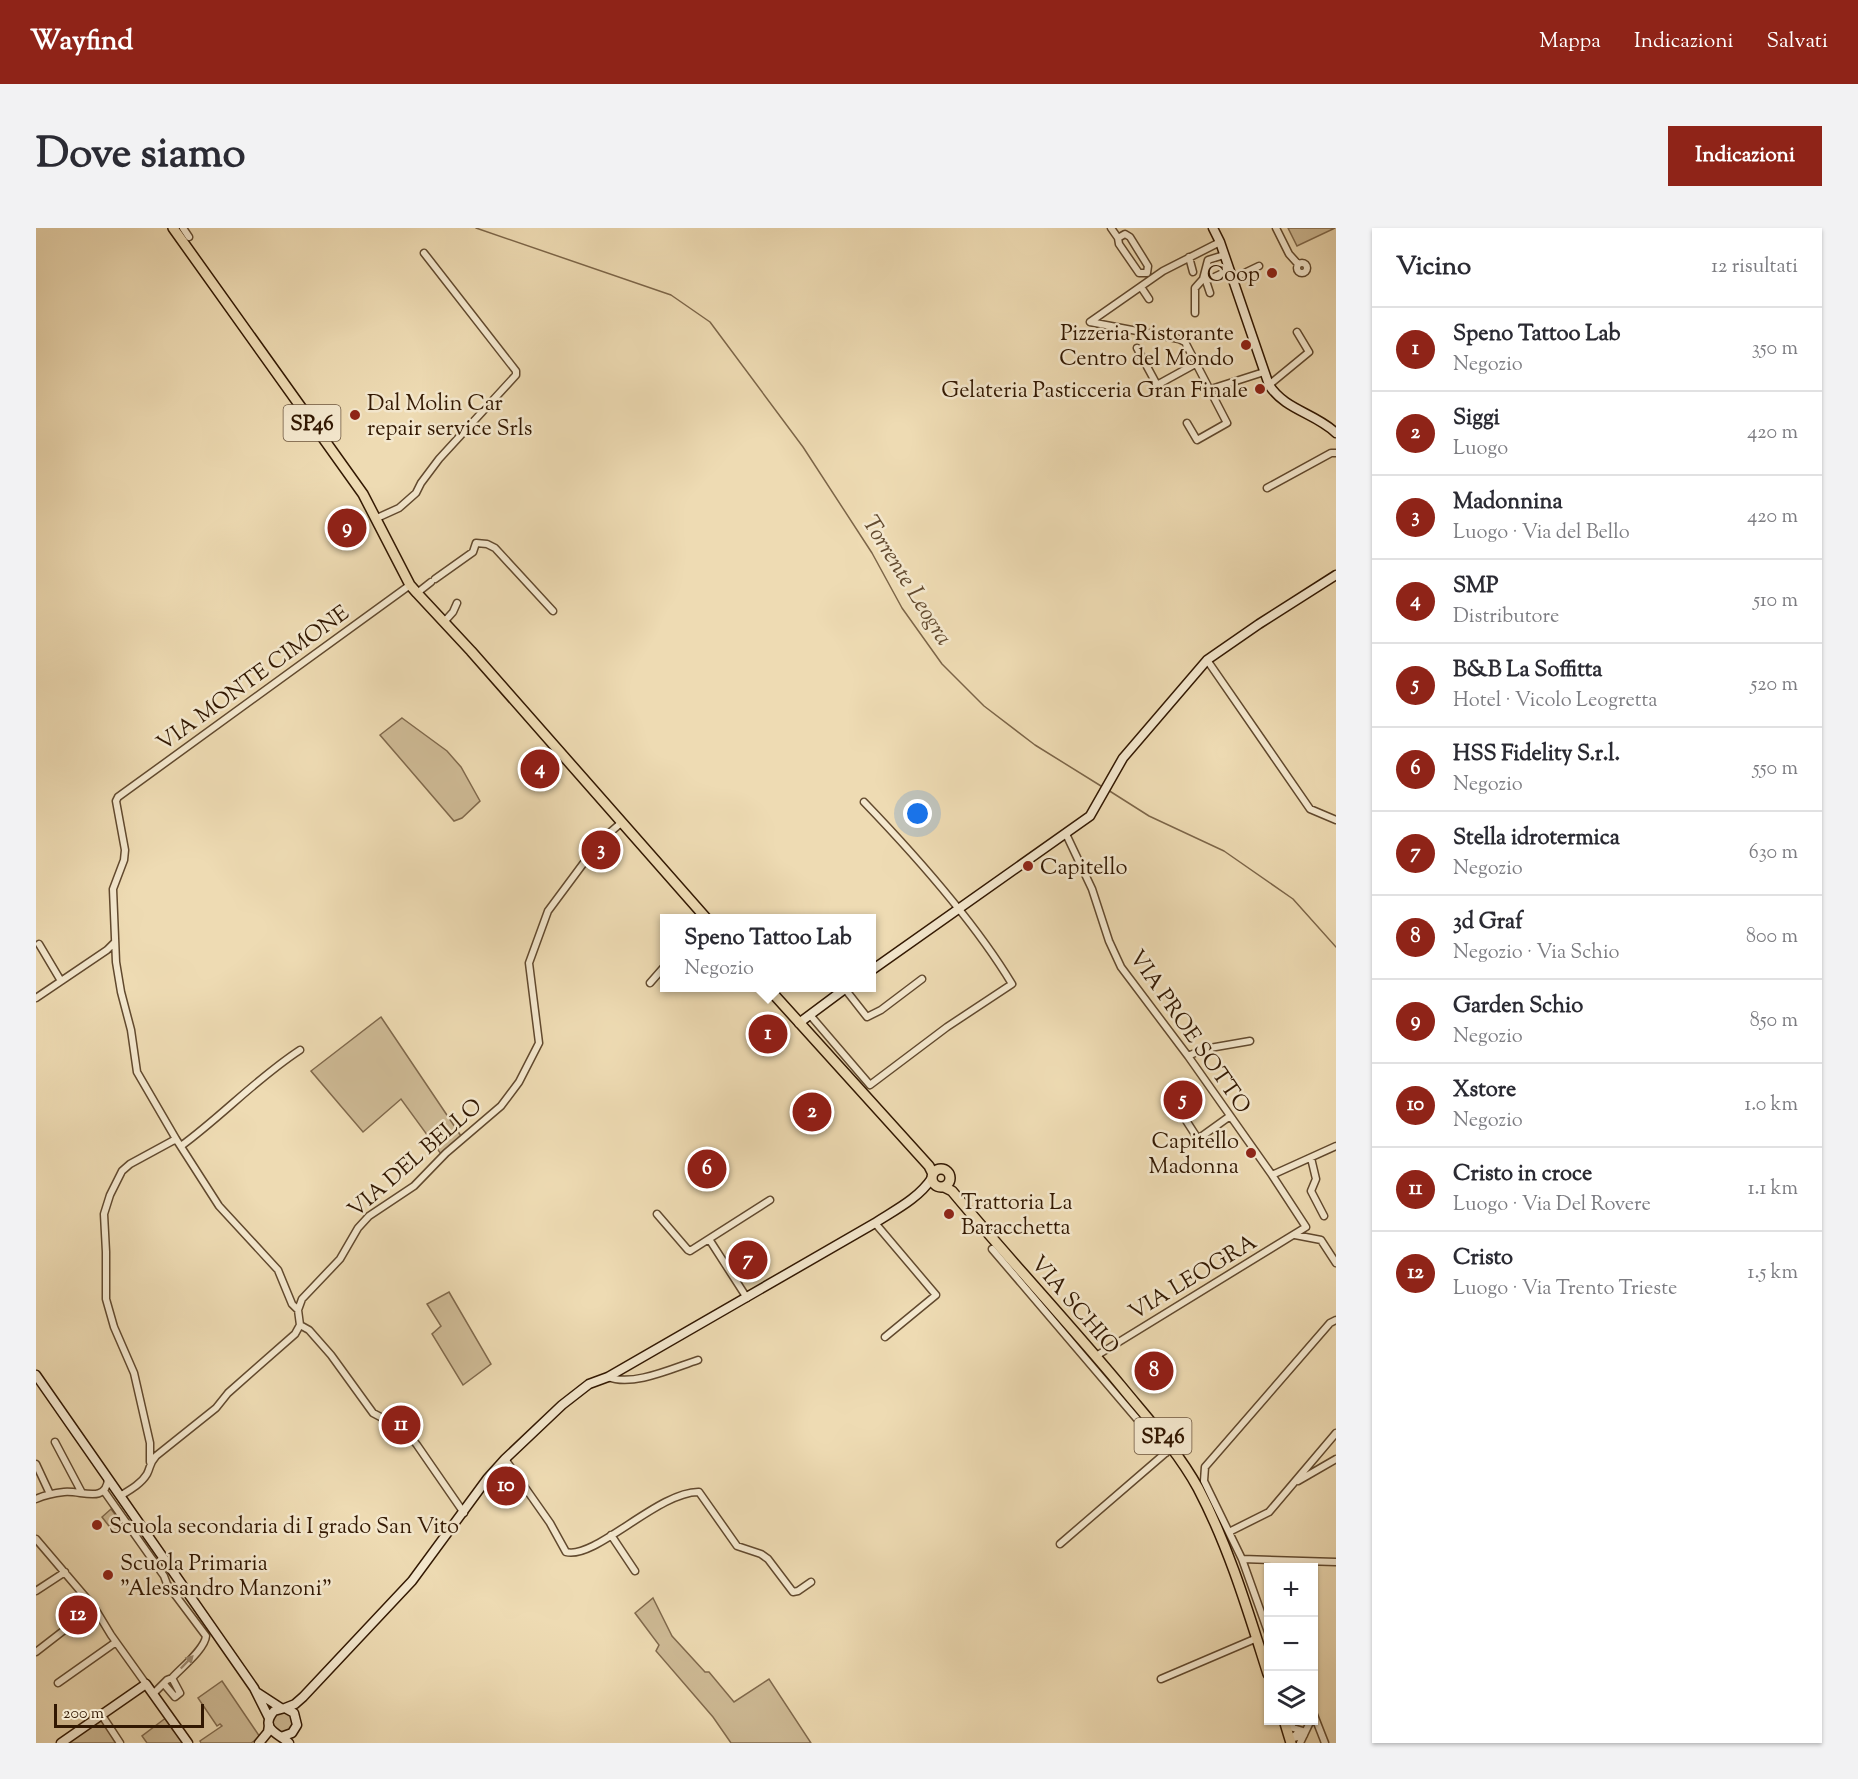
<!DOCTYPE html>
<html lang="it">
<head>
<meta charset="utf-8">
<style>
	:root { --surface:#fff; --page:#f2f2f3; --text:#2b2b33; --muted:#7c7c81; --line:#e1e1e2; --accent:#8f2418 }
	body { margin:0; font-family:"Sorts Mill Goudy",serif; background:var(--page); color:var(--text) }
	.controls { position:absolute; right:18px; bottom:18px; display:grid; overflow:hidden; border-radius:0px; box-shadow:0 2px 4px #0004 }
	.controls button { width:54px; height:54px; display:grid; place-items:center; padding:0; border:0; border-bottom:2px solid var(--line); background:var(--surface); color:var(--text); font:30px sans-serif }
	.scale { position:absolute; left:18px; bottom:15px; width:150px; box-sizing:border-box; padding-left:6px; border:3px solid #321802; border-top:0; font-size:16px; line-height:21px; white-space:nowrap; color:#321802; -webkit-text-stroke:4px #f4e8ce; paint-order:stroke }
	.you { position:absolute; left:882px; top:586px; width:21px; height:21px; margin:-15px; border:4px solid #fff; border-radius:50%; background:#1a73e8; box-shadow:0 0 0 9px #1a73e833 }
	.badge { display:grid; place-items:center; width:39px; height:39px; border-radius:50%; background:var(--accent); color:#fff; font-size:20px; font-weight:700 }
	.pin { position:absolute; translate:-50% -50%; border:3px solid #fff; box-shadow:0 2px 6px #0006 }
	.popup { position:absolute; left:624px; top:686px; width:216px; height:78px; box-sizing:border-box; display:grid; place-content:center; border-radius:0px; background:var(--surface); filter:drop-shadow(0 2px 4px #0005); font-size:20px; white-space:nowrap; color:var(--muted) }
	.popup b { font-size:22px; color:var(--text) }
	.popup::after { content:''; position:absolute; left:50%; top:100%; margin-left:-12px; border:12px solid transparent; border-top-color:var(--surface) }
	.list { margin:0; padding:0; list-style:none }
	h2 { display:flex; justify-content:space-between; align-items:center; height:78px; margin:0; padding:0 24px; font-size:26px }
	h2 small { font-size:20px; font-weight:400; color:var(--muted) }
	.list li { display:grid; grid-template-columns:39px 1fr auto; gap:18px; align-items:center; box-sizing:border-box; height:84px; padding:0 24px; border-top:2px solid var(--line) }
	.list b { display:block; font-size:22px; white-space:nowrap }
	.list p { margin:0; font-size:20px; white-space:nowrap; color:var(--muted) }
	.list em { font-size:20px; font-style:normal; color:var(--muted) }
	.icon { flex:none; width:33px; height:33px; fill:none; stroke:currentColor; stroke-width:2; stroke-linecap:round; stroke-linejoin:round }
	.map { position:relative; flex:none; width:1300px; height:1515px; overflow:hidden; border-radius:0px }
	header { display:flex; align-items:center; gap:36px; box-sizing:border-box; height:84px; padding:0 30px; background:var(--accent); color:#fff }
	header strong { font-size:28px }
	nav { display:flex; gap:33px; margin-inline-start:auto; font-size:21px }
	.intro { display:flex; align-items:center; justify-content:space-between; box-sizing:border-box; height:144px; padding:0 36px }
	h1 { margin:0; font-size:42px }
	.button { padding:15px 27px; border-radius:0px; background:var(--accent); color:#fff; font-size:21px; font-weight:700 }
	main { display:flex; gap:36px; padding:0 36px }
	aside { flex:1; background:var(--surface); border-radius:0px; box-shadow:0 2px 4px #0004 }
	.map>svg:first-child { display:block }
	.green { fill:#ceba95; stroke:#80694c; stroke-width:1.5 }
	.lines { fill:none; stroke-linecap:round; stroke-linejoin:round }
	.stream { stroke:#7c6548; stroke-width:1.5 }
	.street-casing { stroke:#61492e; stroke-width:9 }
	.secondary-casing { stroke:#321802; stroke-width:11 }
	.primary-casing { stroke:#321802; stroke-width:12 }
	.street { stroke:#f4e8ce; stroke-width:6 }
	.secondary { stroke:#f4e8ce; stroke-width:8 }
	.primary { stroke:#eedbb3; stroke-width:9 }
	.oneway { fill:#9d8a72 }
	.poi-dot { fill:#8f2418; stroke:#f4e8ce; stroke-width:2 }
	.labels { text-anchor:middle; stroke-width:5; stroke-linejoin:round; paint-order:stroke }
	.shield { fill:#f4e8ce; stroke:#6c563f; stroke-width:1.5 }
	.shield-label { font-size:21px; font-weight:bold; fill:#321802 }
	.poi-label { font-size:22px; fill:#321802; stroke:#f4e8ce; text-anchor:start }
	.street-label { font-size:22px; fill:#321802; stroke:#f4e8ce }
	.water-label { font-size:24px; font-style:italic; fill:#644c31; stroke:#f4e8ce }
</style>
</head>
<body>
<header>
<strong>Wayfind</strong>
<nav><a>Mappa</a><a>Indicazioni</a><a>Salvati</a></nav>
</header>
<div class="intro"><h1>Dove siamo</h1><a class="button">Indicazioni</a></div>
<main>
<div class="map">
<svg width="1300" height="1515" viewBox="0 0 1300 1515">
	<rect width="100%" height="100%" fill="#eedbb3"/>
	<filter id="stains"><feTurbulence type="fractalNoise" baseFrequency=".00333" numOctaves="4"/><feColorMatrix values="0 0 0 0 .2 0 0 0 0 .09 0 0 0 0 .02 0 0 0 .5 -.17"/></filter>
	<radialGradient id="worn" r=".72"><stop offset=".6" stop-color="#630" stop-opacity="0"/><stop offset="1" stop-color="#630" stop-opacity=".3"/></radialGradient>
	<path class="green" d="M1252,0H1299L1261,18Z
		M366,490L411,523L425,539L444,573L426,590L418,593L344,507Z
		M345,789L425,908L405,926L365,871L327,904L275,843Z
		M413,1064L455,1136L427,1157L396,1106L405,1098L391,1076Z
		M75,1281L88,1298L79,1306L66,1289Z
		M617,1370L636,1408L669,1444H673L698,1474L733,1451L775,1515H695L677,1489L620,1423L623,1417L599,1385Z
		M186,1453L224,1509L215,1515H165L164,1513L186,1498L184,1496L181,1498L162,1470Z
		M237 1494a10 10 0 1 1 20 0a10 10 0 1 1-20 0Z
		M131,1489L148,1515H111L106,1508Z
		M65,1492L82,1515H35L34,1513Z"/>
	<g class="lines">
		<path class="stream" d="M440,0L635,67L674,94L767,219L836,325L866,380L906,436L948,478L999,517L1065,558
			M1072,562L1113,588L1188,623L1257,671L1300,719"/>
		<defs>
			<path id="street" d="M147,0L153,9
				M1075,0L1082,10
				M1240,0L1253,26L1262,36
				M1089,6L1094,9L1112,38L1111,45H1103L1083,16L1082,10Z
				M1153,29L1157,44
				M1261 40a5 5 0 1 1 10 0a5 5 0 1 1-10 0Z
				M1196,51L1223,38
				M1105,59L1113,71
				M1174,65L1170,53L1193,42
				M1159,85V60L1167,51L1172,32L1188,27
				M1054,94L1143,111L1149,114L1191,195L1161,212L1151,195
				M1054,94L1127,43L1184,14
				M1101,120L1121,157L1161,135
				M1233,157L1273,124L1261,104
				M1175,161L1228,144
				M1231,260L1295,225H1300
				M341,290L363,280L380,265L385,255L403,231L480,147V143L388,25
				M399,351L437,324L440,315L451,316L459,320L517,383
				M381,365L395,354
				M408,394L417,384L421,375
				M1171,432L1274,581L1300,592
				M1030,606L1056,661L1073,713L1085,739L1152,828L1236,947L1270,999L1060,1128
				M3,716L25,753
				M614,755L628,739
				M809,761L831,789L845,782L886,751
				M0,770L71,722L79,714
				M774,787L834,857L911,799L976,756C938,693 879,627 828,574
				M1152,828L1168,821L1214,813
				M1133,866L1162,911L1194,888
				M145,918C186,888 221,850 264,822
				M1275,930L1280,951L1275,963L1288,988
				M1236,947L1300,918
				M621,986L652,1022L654,1023L734,972
				M839,995L900,1067L849,1109
				M1259,1007L1285,1012L1300,1035
				M673,1011L711,1070
				M956,1021L1130,1225
				M262,1082L256,1076L242,1042L183,978L140,911L101,844L95,802L85,764L80,734L77,661L88,632L89,622L80,573L82,569L374,357
				M264,1097L273,1102L295,1127L337,1185L369,1202L381,1217L428,1285
				M572,1149C597,1159 637,1140 662,1132
				M19,1214L46,1265
				M469,1231L514,1295L530,1324C559,1332 623,1263 663,1264L701,1318L725,1326L732,1331L757,1364L762,1363L775,1354
				M114,1234V1215L98,1145L78,1099L70,1071V1024L68,986L74,967L86,943L94,936L140,911
				M0,1236L14,1266
				M1262,1253L1300,1231
				M68,1263L128,1348L131,1356L170,1408C169,1421 145,1440 136,1450L131,1452L117,1466
				M84,1268C94,1262 105,1256 111,1246C115,1238 113,1236 120,1228L180,1180L192,1165L259,1106L264,1097L262,1082L266,1071L304,1031L322,1000L333,988L378,958L410,925L465,878L483,854L503,815L493,735L512,683L564,613L585,595
				M0,1271C9,1267 18,1265 28,1264C45,1262 70,1276 72,1251
				M1193,1304L1233,1284L1300,1205
				M575,1307L599,1343
				M0,1311L58,1379L75,1407L110,1456
				M1024,1316L1133,1222
				M1206,1331L1300,1334
				M0,1363L29,1344
				M1232,1404L1206,1331L1168,1253L1169,1239L1294,1095L1300,1092
				M0,1424L58,1379
				M1125,1451L1221,1410
				M22,1455L80,1414
				M128,1456L139,1469L144,1465L136,1450
				M65,1486L84,1515
				M1278,1487L1289,1515
				M1253,1492L1257,1500L1267,1503
				M1265,1503L1254,1511L1268,1507
				M1264,1515L1275,1492"/>
			<path id="secondary" d="M1177,0L1184,14L1233,157C1249,182 1279,185 1300,205
				M836,742L1054,588L1087,530L1171,432L1223,396L1300,347
				M763,795L810,760
				M0,1147L218,1460L233,1490
				M222,1465L245,1480
				M249,1480L259,1476L267,1469L376,1353L451,1251L469,1231L526,1177L553,1156L572,1149L839,995C859,982 882,971 896,950
				M245,1509L256,1505L261,1497L258,1485L249,1480L238,1483C223,1501 242,1505 253,1515
				M25,1515L110,1456L152,1515
				M223,1515L232,1504L233,1497"/>
			<path id="primary" d="M137,0L327,266L374,357L381,365L435,423L670,690
				M732,760L893,938L897,946
				M896 950a9 9 0 1 1 18 0a9 9 0 1 1-18 0Z
				M908,959L916,963C971,1029 1030,1092 1085,1158C1112,1191 1141,1222 1162,1260C1193,1319 1212,1383 1232,1446
				M1248,1492L1255,1515"/>
		</defs>
		<use href="#street" class="street-casing"/>
		<use href="#secondary" class="secondary-casing"/>
		<use href="#primary" class="primary-casing"/>
		<use href="#street" class="street"/>
		<use href="#secondary" class="secondary"/>
		<use href="#primary" class="primary"/>
	</g>
	<defs><path id="oneway-solid" d="M-6-.8H1V-3.2L6.5 0L1 3.2V.8H-6Z" transform="scale(1.5)"/></defs>
	<use class="oneway" href="#oneway-solid" transform="translate(151 1434) rotate(-46)"/>
	<g class="poi-dot">
		<circle cx="1236" cy="45" r="6"/>
		<circle cx="1210" cy="117" r="6"/>
		<circle cx="1224" cy="161" r="6"/>
		<circle cx="319" cy="187" r="6"/>
		<circle cx="992" cy="638" r="6"/>
		<circle cx="1215" cy="925" r="6"/>
		<circle cx="913" cy="986" r="6"/>
		<circle cx="61" cy="1297" r="6"/>
		<circle cx="72" cy="1347" r="6"/>
	</g>
	<g class="labels">
		<g class="shield">
			<rect x="247.5" y="177" width="57" height="36" rx="4.5"/>
			<rect x="1098.5" y="1190" width="57" height="36" rx="4.5"/>
		</g>
		<g class="shield-label">
			<text x="276" y="202">SP46</text>
			<text x="1127" y="1215">SP46</text>
		</g>
		<g class="poi-label">
			<text x="1224" y="53" text-anchor="end">Coop</text>
			<text x="1198" y="112" text-anchor="end">Pizzeria Ristorante<tspan x="1198" dy="25">Centro del Mondo</tspan></text>
			<text x="1212" y="169" text-anchor="end">Gelateria Pasticceria Gran Finale</text>
			<text x="331" y="182">Dal Molin Car<tspan x="331" dy="25">repair service Srls</tspan></text>
			<text x="1004" y="646">Capitello</text>
			<text x="1203" y="920" text-anchor="end">Capitello<tspan x="1203" dy="25">Madonna</tspan></text>
			<text x="925" y="981">Trattoria La<tspan x="925" dy="25">Baracchetta</tspan></text>
			<text x="73" y="1305">Scuola secondaria di I grado San Vito</text>
			<text x="84" y="1342">Scuola Primaria<tspan x="84" dy="25">"Alessandro Manzoni"</tspan></text>
		</g>
		<g class="street-label">
			<text transform="translate(216 449) rotate(-36)" y="8">VIA MONTE CIMONE</text>
			<text transform="translate(1155 803) rotate(55)" y="8">VIA PROE SOTTO</text>
			<text transform="translate(378 929) rotate(-41)" y="8">VIA DEL BELLO</text>
			<text transform="translate(1156 1048) rotate(-31)" y="8">VIA LEOGRA</text>
			<text transform="translate(1040 1076) rotate(49)" y="8">VIA SCHIO</text>
		</g>
		<g class="water-label">
			<text transform="translate(872 352) rotate(58)" y="8">Torrente Leogra</text>
		</g>
	</g>
	<rect width="100%" height="100%" filter="url(#stains)"/>
	<rect width="100%" height="100%" fill="url(#worn)"/>
</svg>
<div class="controls">
<button>+</button>
<button>−</button>
<button><svg class="icon" aria-label="layers" viewBox="0 0 24 24"><path d="M12 4l9 5-9 5-9-5zM3 14l9 5 9-5"/></svg></button>
</div>
<div class="scale">200 m</div>
<div class="you"></div>
<div class="pin badge" style="left:732px;top:806px">1</div>
<div class="popup"><b>Speno Tattoo Lab</b>Negozio</div>
<div class="pin badge" style="left:776px;top:884px">2</div>
<div class="pin badge" style="left:565px;top:622px">3</div>
<div class="pin badge" style="left:504px;top:541px">4</div>
<div class="pin badge" style="left:1147px;top:872px">5</div>
<div class="pin badge" style="left:671px;top:941px">6</div>
<div class="pin badge" style="left:712px;top:1032px">7</div>
<div class="pin badge" style="left:1118px;top:1143px">8</div>
<div class="pin badge" style="left:311px;top:300px">9</div>
<div class="pin badge" style="left:470px;top:1258px">10</div>
<div class="pin badge" style="left:365px;top:1197px">11</div>
<div class="pin badge" style="left:42px;top:1387px">12</div>
</div>
<aside>
<h2>Vicino<small>12 risultati</small></h2>
<ul class="list">
<li><span class="badge">1</span><div><b>Speno Tattoo Lab</b><p>Negozio</p></div><em>350 m</em></li>
<li><span class="badge">2</span><div><b>Siggi</b><p>Luogo</p></div><em>420 m</em></li>
<li><span class="badge">3</span><div><b>Madonnina</b><p>Luogo · Via del Bello</p></div><em>420 m</em></li>
<li><span class="badge">4</span><div><b>SMP</b><p>Distributore</p></div><em>510 m</em></li>
<li><span class="badge">5</span><div><b>B&amp;B La Soffitta</b><p>Hotel · Vicolo Leogretta</p></div><em>520 m</em></li>
<li><span class="badge">6</span><div><b>HSS Fidelity S.r.l.</b><p>Negozio</p></div><em>550 m</em></li>
<li><span class="badge">7</span><div><b>Stella idrotermica</b><p>Negozio</p></div><em>630 m</em></li>
<li><span class="badge">8</span><div><b>3d Graf</b><p>Negozio · Via Schio</p></div><em>800 m</em></li>
<li><span class="badge">9</span><div><b>Garden Schio</b><p>Negozio</p></div><em>850 m</em></li>
<li><span class="badge">10</span><div><b>Xstore</b><p>Negozio</p></div><em>1.0 km</em></li>
<li><span class="badge">11</span><div><b>Cristo in croce</b><p>Luogo · Via Del Rovere</p></div><em>1.1 km</em></li>
<li><span class="badge">12</span><div><b>Cristo</b><p>Luogo · Via Trento Trieste</p></div><em>1.5 km</em></li>
</ul>
</aside>
</main>
</body>
</html>
